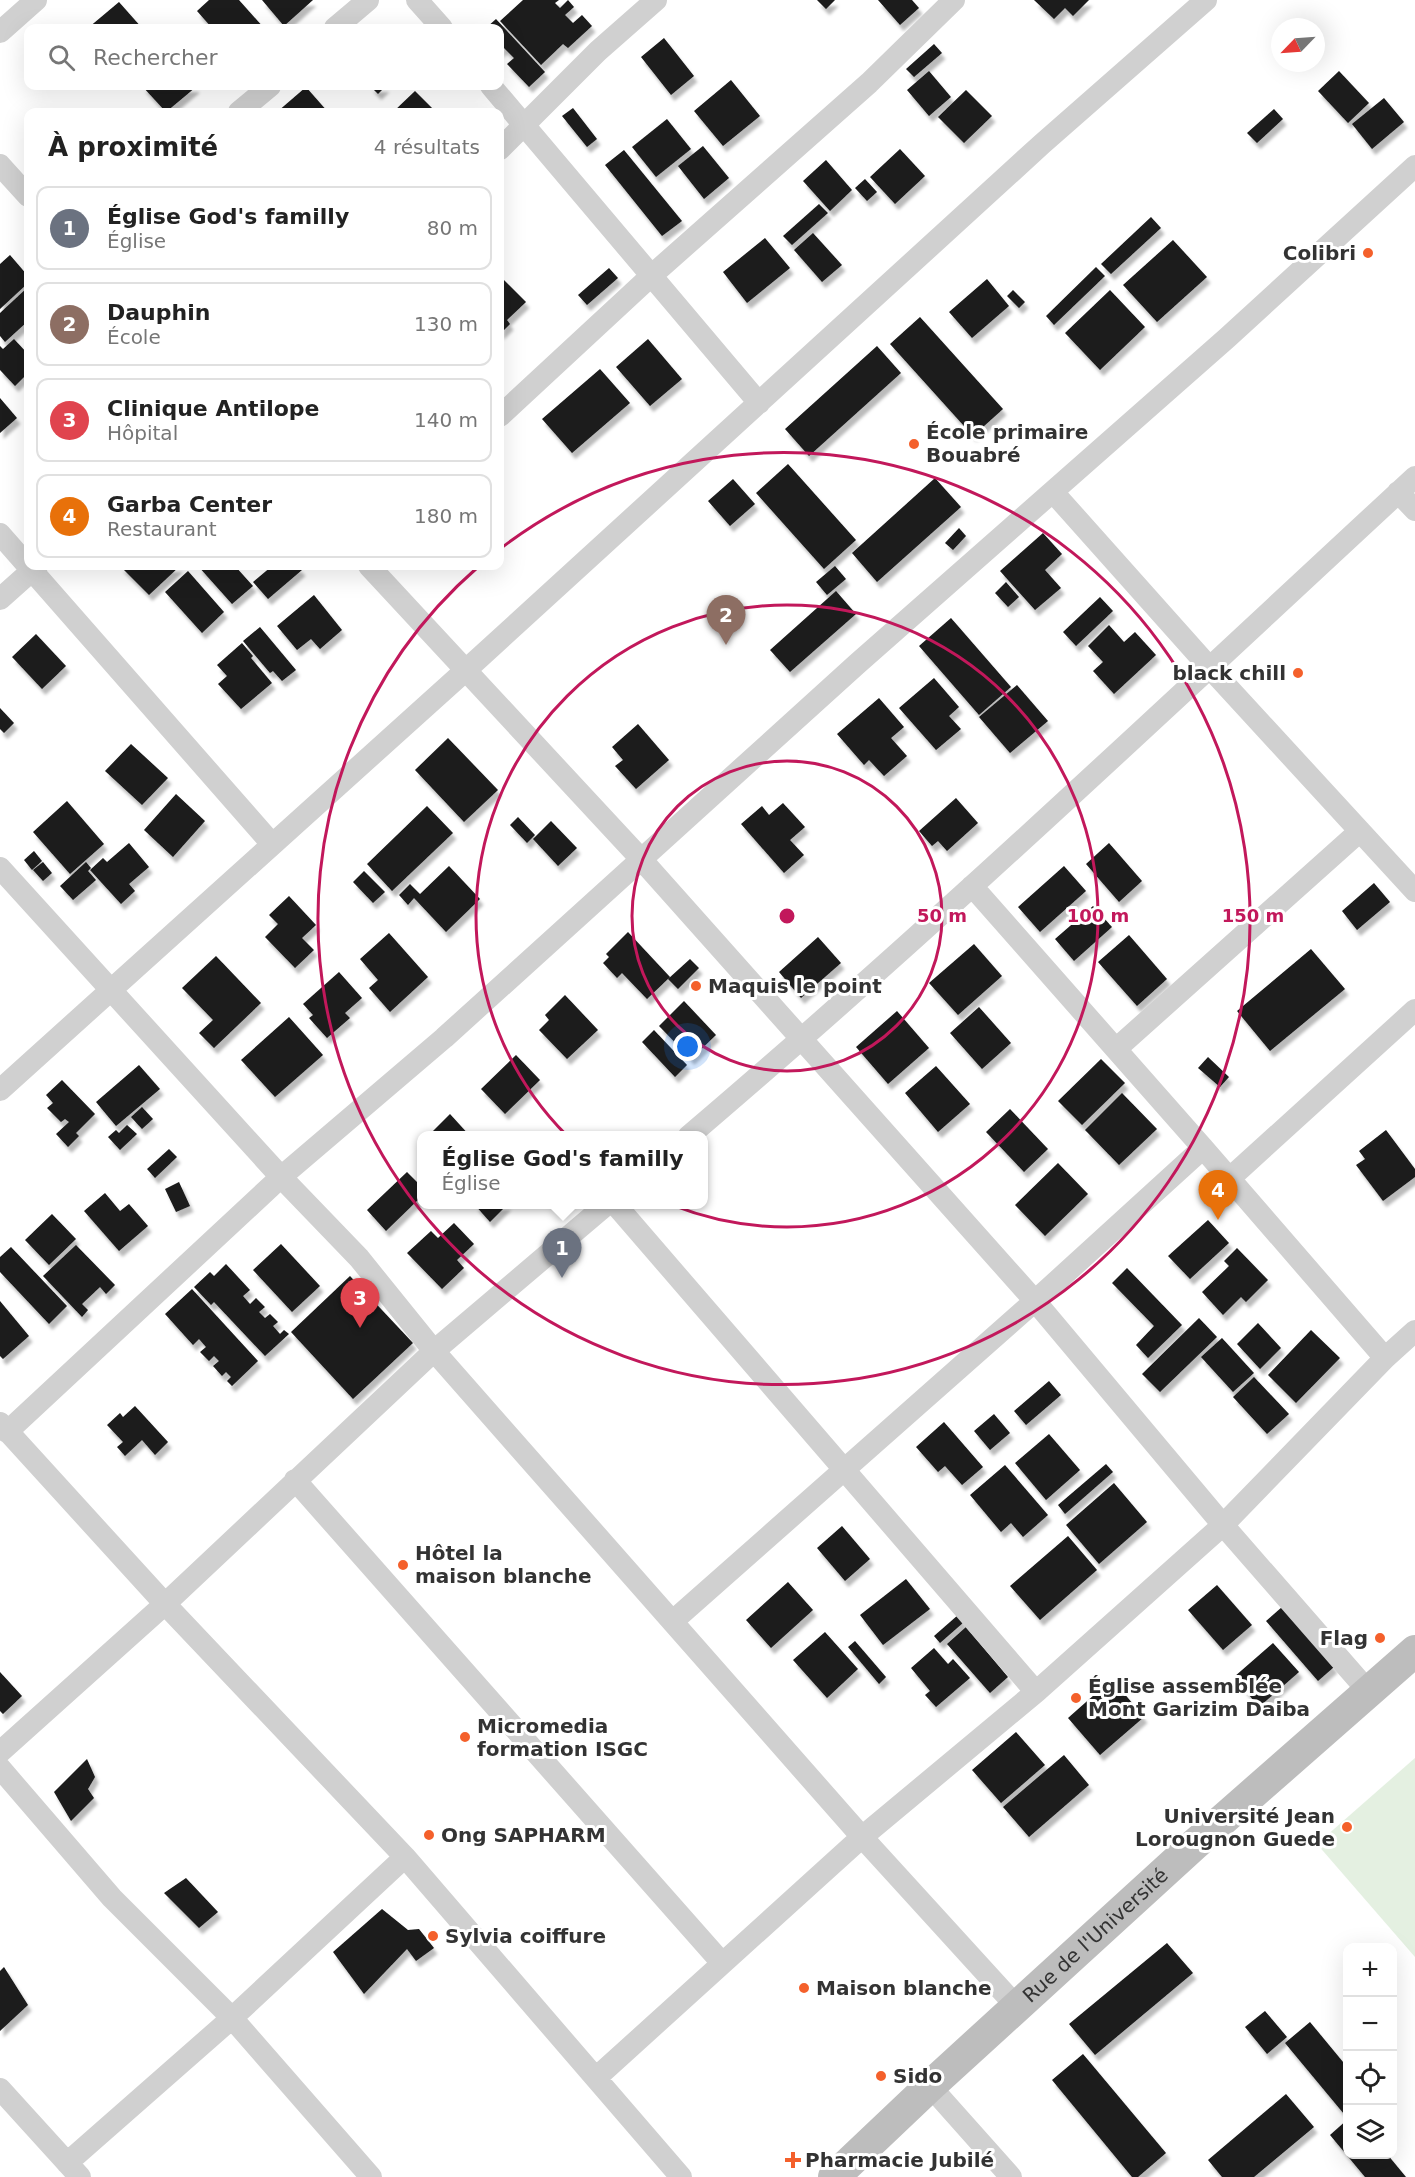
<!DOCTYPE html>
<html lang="fr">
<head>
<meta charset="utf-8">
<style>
	:root { --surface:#fff; --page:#f2f2f2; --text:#222; --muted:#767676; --line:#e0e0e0; --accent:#b45309 }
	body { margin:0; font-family:"DejaVu Sans",sans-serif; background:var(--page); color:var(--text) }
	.controls { position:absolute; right:18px; bottom:18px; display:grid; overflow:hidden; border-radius:12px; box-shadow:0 6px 24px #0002 }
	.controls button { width:54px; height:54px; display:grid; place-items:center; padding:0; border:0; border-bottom:2px solid var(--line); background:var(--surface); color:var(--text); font:30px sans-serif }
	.compass { position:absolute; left:1271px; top:18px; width:54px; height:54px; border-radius:50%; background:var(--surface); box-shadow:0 6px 24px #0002; rotate:245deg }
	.you { position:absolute; left:688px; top:1047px; width:21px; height:21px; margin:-15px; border:4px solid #fff; border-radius:50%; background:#1a73e8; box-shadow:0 0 0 9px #1a73e833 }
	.badge { display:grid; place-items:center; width:39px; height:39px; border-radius:50%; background:var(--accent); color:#fff; font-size:20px; font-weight:700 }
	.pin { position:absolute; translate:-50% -50px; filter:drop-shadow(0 2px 3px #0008) }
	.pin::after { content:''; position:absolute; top:32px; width:21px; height:18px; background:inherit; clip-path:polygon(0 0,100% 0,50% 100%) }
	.popup { position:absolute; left:417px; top:1131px; width:291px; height:78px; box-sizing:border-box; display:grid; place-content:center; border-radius:12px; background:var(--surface); filter:drop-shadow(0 2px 4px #0005); font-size:20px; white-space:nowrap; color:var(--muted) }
	.popup b { font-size:22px; color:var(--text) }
	.popup::after { content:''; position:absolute; left:50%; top:100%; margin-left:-12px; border:12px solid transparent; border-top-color:var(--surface) }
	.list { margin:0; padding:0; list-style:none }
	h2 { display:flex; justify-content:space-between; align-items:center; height:78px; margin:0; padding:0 24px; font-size:26px }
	h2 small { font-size:20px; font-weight:400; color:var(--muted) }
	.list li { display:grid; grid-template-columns:39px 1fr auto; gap:18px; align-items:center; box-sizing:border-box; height:84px; margin:0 12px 12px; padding:0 12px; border:2px solid var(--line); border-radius:12px }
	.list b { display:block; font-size:22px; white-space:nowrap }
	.list p { margin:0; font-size:20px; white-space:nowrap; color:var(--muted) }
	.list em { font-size:20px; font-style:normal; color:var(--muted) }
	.icon { flex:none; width:33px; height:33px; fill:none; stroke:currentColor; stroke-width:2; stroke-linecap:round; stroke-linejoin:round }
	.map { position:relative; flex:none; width:1415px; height:2177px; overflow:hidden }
	.search { position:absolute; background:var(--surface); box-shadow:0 6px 24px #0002; left:24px; top:24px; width:480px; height:66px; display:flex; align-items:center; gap:15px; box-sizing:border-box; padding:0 21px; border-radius:12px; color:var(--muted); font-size:22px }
	.panel { position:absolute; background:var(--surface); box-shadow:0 6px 24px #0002; left:24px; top:108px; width:480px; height:462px; border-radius:12px }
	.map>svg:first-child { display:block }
	.green { fill:#e4f0e1 }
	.building { fill:#1a1a1a; filter:url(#shadow) }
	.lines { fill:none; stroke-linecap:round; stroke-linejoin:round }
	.street { stroke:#d0d0d0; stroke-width:22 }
	.secondary { stroke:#bdbdbd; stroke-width:32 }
	.ring { fill:none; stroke:#c2185b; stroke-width:3 }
	.poi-dot { fill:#f4602b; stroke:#fff; stroke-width:2 }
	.labels { text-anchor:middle; stroke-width:6; stroke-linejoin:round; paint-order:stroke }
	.poi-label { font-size:20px; font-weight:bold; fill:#333; stroke:#fff; text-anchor:start }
	.street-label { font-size:20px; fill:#333; stroke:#fff }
	.centre { fill:#c2185b; stroke:#fff; stroke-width:3 }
	.ring-label { font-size:18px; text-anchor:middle; font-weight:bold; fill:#c2185b; stroke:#fff; stroke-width:6; stroke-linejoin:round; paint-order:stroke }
</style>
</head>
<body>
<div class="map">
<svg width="1415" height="2177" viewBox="0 0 1415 2177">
	<defs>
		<filter id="shadow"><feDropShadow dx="3.5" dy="6" stdDeviation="1.5" flood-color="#0004"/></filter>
	</defs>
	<rect width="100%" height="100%" fill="#fff"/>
	<path class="green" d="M1415,1758V1957L1317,1844Z"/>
	<path class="building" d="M209,0H239L264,28H212L197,11Z
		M262,0H313L284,26Z
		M523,0H559L555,3L560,8L568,0L574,7L565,15L573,23L582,15L592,26L568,48L563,44L541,65L500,21Z
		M817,0H835L826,9Z
		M878,0H912L919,8L900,25Z
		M1034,0H1089L1073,16L1065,8L1054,19Z
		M119,2L142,28H88Z
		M496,19L545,72L529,87L507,64L514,58L504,48L500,52V28H486Z
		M664,38L694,76L671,95L641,57Z
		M934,44L942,53L914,77L906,69Z
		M929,71L951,97L929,116L907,90Z
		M1339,71L1369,103L1348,123L1318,91Z
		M731,80L760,116L723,146L694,111Z
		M142,86H195L196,87L166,112Z
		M370,86H386L378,94Z
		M306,87L328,112H277Z
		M966,90L992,116L964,143L938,117Z
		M415,91L436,112H393Z
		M1384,98L1404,122L1372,149L1352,124Z
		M573,108L597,139L587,147L562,116Z
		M1274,109L1283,119L1257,143L1247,133Z
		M667,119L691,149L656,177L632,147Z
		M703,146L729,178L704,199L678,166Z
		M900,149L925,176L895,204L870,177Z
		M624,150L682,221L662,236L605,165Z
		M826,160L852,190L830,211L803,181Z
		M865,179L877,192L867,201L855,188Z
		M819,204L828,213L792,245L783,236Z
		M1151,217L1161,228L1111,274L1101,264Z
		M813,233L842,265L822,282L794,250Z
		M765,238L790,268L747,303L723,272Z
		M1173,240L1207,277L1157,322L1123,285Z
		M10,255L28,276V283L0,309V264Z
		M1096,267L1105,276L1054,325L1046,316Z
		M609,268L618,278L587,305L578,295Z
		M501,277L526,302L507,320L510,324L500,334V279Z
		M987,279L1009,306L972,338L949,312Z
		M28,287V321L5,342L0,336V313Z
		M1013,290L1025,302L1019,308L1007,296Z
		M1110,290L1145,327L1100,370L1065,333Z
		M920,317L1003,409L973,436L890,344Z
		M14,339L28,354V373L15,386L0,370V346L3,349Z
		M648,339L682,379L650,406L616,367Z
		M877,346L901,373L809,456L785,429Z
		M600,369L630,403L572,453L542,419Z
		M0,398L17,418L0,433Z
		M788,464L856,540L824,569L756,493Z
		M935,478L961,507L877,582L852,553Z
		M733,479L755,504L730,526L708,501Z
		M959,528L966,536L953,550L945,543Z
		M1043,533L1062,554L1045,570L1061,588L1035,610L1000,571Z
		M120,566H180L149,595Z
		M198,566H235L253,586L232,604Z
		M272,566H298L302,570L268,599L253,582Z
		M835,566L846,579L827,595L816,582Z
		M188,571L224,612L202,633L165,592Z
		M1006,582L1019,597L1008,607L995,593Z
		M836,591L856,614L790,672L770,650Z
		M314,595L342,630L320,649L311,639L297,650L277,626Z
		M1100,597L1113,611L1076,646L1063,632Z
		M951,618L1011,687L979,715L919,646Z
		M1109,625L1124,642L1135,632L1156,655L1114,694L1093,671L1103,662L1088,646Z
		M260,627L296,670L282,681L273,671L270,673L243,641Z
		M36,634L66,666L42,689L12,657Z
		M242,643L253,656L251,658L272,683L241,709L218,684L227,676L217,665Z
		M934,678L959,707L949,716L961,729L936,750L899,708Z
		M1017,685L1048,721L1010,753L979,717Z
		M879,698L904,727L891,738L907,756L884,776L869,760L864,765L837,734Z
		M0,708L14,723L4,733L0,729Z
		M638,724L669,760L636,789L615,766L623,760L612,747Z
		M448,738L498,790L464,822L415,770Z
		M131,744L168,778L142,805L105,771Z
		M176,794L205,821L173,857L144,830Z
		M956,798L978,823L947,851L938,841L932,846L919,831Z
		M67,801L104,844L70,874L33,832Z
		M783,803L805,827L790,840L804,855L784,873L741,824L762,806L769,815Z
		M427,806L453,833L392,891L367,864Z
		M518,817L535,835L527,843L510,825Z
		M551,821L577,848L558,866L533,839Z
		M129,843L149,867L129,884L135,891L121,904L90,870L103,858L107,862Z
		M1109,843L1142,881L1119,902L1086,864Z
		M34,851L42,861L32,870L24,860Z
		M43,862L52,873L43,881L33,870Z
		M86,862L91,868L88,871L96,880L73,900L60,886Z
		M449,866L480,899L446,932L414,898L408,905L399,895L410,884L420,894Z
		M1064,866L1086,891L1040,932L1018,907Z
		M364,871L385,892L373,903L353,882Z
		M1374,883L1390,902L1357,930L1342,911Z
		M289,896L316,925L302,938L314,950L295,968L265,937L278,924L269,915Z
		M1093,906L1112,927L1074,961L1055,939Z
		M628,932L670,977L647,999L622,973L617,978L603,963L609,957L606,954Z
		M389,933L428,977L390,1012L369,988L378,980L360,959Z
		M1129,935L1167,979L1137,1006L1098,962Z
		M818,937L841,963L801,998L779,972Z
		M974,944L1002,976L958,1015L929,983Z
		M1311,949L1345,989L1270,1051L1237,1011Z
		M216,956L261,1003L214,1048L199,1033L213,1020L182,988Z
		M690,959L699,968L678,989L668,979Z
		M339,972L362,998L345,1013L350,1018L327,1038L309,1018L313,1015L303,1004Z
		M565,995L598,1030L567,1059L539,1030L549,1020L545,1015Z
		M684,1001L716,1035L691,1059L659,1026Z
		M979,1007L1011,1043L982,1069L950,1033Z
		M897,1011L929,1048L888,1084L856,1047Z
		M289,1017L323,1055L275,1097L241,1060Z
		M654,1030L687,1065L675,1077L642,1042Z
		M516,1055L540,1080L505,1114L481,1089Z
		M1208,1057L1229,1077L1220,1087L1198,1068Z
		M1101,1059L1125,1083L1082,1125L1058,1101Z
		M139,1065L160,1089L116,1126L96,1102Z
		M936,1066L970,1104L938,1132L905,1093Z
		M62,1080L95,1114L76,1133L79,1136L68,1147L56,1134L69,1122L65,1119L61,1122L47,1108L53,1103L46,1095Z
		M1122,1093L1157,1129L1119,1165L1085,1130Z
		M142,1107L153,1119L142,1129L131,1117Z
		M1010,1109L1048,1149L1024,1172L986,1132Z
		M450,1114L470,1136H428Z
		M127,1125L137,1134L120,1150L108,1137L116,1130L119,1133Z
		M1386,1130L1415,1169V1177L1383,1201L1356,1165L1365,1159L1359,1151Z
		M169,1149L177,1157L155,1178L147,1169Z
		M1058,1163L1088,1194L1045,1236L1015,1205Z
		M407,1172L421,1186V1197L386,1231L367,1210Z
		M179,1182L190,1206L176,1212L165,1189Z
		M105,1193L120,1211L129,1204L148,1226L119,1251L84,1211Z
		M474,1204H508L490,1222Z
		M52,1214L76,1239L49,1265L25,1240Z
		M1208,1220L1229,1243L1190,1279L1168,1256Z
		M454,1223L474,1244L457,1260L464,1268L442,1289L407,1253L431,1231L438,1238Z
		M281,1244L320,1286L292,1312L253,1270Z
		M76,1245L115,1285L106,1294L100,1287L82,1304L88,1310L82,1317L43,1276Z
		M11,1247L67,1306L49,1324L0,1272V1257Z
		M1237,1248L1268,1280L1246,1302L1241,1297L1223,1315L1202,1292L1229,1266L1224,1261Z
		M226,1264L250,1290L243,1296L250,1304L256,1298L265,1307L259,1312L265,1318L270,1314L278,1322L273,1326L280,1334L284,1330L289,1334L265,1356L214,1302L211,1305L194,1287L210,1272L214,1276Z
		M1127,1268L1182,1325L1148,1358L1136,1345L1154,1326L1112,1283Z
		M350,1276L413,1343L353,1399L291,1332Z
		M192,1289L258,1361L232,1386L227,1381L231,1377L226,1372L222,1376L213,1366L219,1361L214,1356L209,1361L200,1352L206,1347L199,1339L193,1345L165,1314Z
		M0,1301L29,1336L3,1359L0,1356Z
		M1199,1318L1217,1337L1160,1392L1142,1374Z
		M1258,1323L1281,1348L1260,1369L1237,1344Z
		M1311,1330L1340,1358L1296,1403L1268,1375Z
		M1222,1338L1254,1373L1233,1392L1201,1357Z
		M1254,1377L1289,1414L1267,1434L1233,1397Z
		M1049,1381L1061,1395L1026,1425L1014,1411Z
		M135,1406L168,1442L155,1455L142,1440L125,1456L117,1447L123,1442L107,1425L120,1413L123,1417Z
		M994,1414L1010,1433L990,1450L974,1431Z
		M944,1422L983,1467L962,1485L945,1466L938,1472L916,1447Z
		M1049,1434L1080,1470L1046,1500L1015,1463Z
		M1106,1464L1113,1472L1065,1514L1058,1505Z
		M1005,1465L1048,1515L1023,1537L1011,1523L1001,1532L970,1495Z
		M1114,1483L1147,1522L1099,1564L1066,1525Z
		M842,1526L870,1559L845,1581L817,1548Z
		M1068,1536L1097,1570L1040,1620L1010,1586Z
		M906,1579L930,1609L883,1645L860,1615Z
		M788,1582L813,1610L771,1648L746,1620Z
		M1217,1585L1252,1625L1223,1650L1188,1610Z
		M1282,1607L1334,1667L1318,1681L1266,1621Z
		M958,1615L964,1622L940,1643L934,1636Z
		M966,1627L1008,1677L990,1693L947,1644Z
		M825,1632L858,1669L827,1698L793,1660Z
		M855,1641L886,1677L879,1684L848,1647Z
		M1273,1643L1299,1672L1259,1707L1234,1677Z
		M934,1648L948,1664L953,1659L970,1678L936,1707L925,1695L930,1691L911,1668Z
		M0,1672L22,1696L3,1714L0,1711Z
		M1112,1679L1144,1717L1100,1755L1068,1718Z
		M1016,1732L1045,1765L1001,1803L972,1770Z
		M1064,1755L1089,1785L1029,1837L1003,1807Z
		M87,1759L95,1777L88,1789L94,1798L71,1821L54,1792Z
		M186,1878L218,1912L199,1928L164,1893Z
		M382,1909L408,1930L419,1929L434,1948L416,1961L407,1949L364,1994L333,1952Z
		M1167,1943L1193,1973L1095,2055L1069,2024Z
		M4,1967L28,2005L0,2031V1971Z
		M1265,2011L1287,2037L1267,2054L1245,2027Z
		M1310,2022L1348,2068V2111L1344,2114L1285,2043Z
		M1083,2054L1166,2153L1138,2177H1132L1052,2080Z
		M1286,2094L1314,2127L1254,2177H1222L1208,2160Z
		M1348,2119V2154H1387L1406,2177H1365L1330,2135Z"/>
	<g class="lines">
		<path class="street" d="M417,0L442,28
			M335,28L368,0
			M0,32L36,0
			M491,86L759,403
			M239,112L270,86
			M500,149L598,51L656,0
			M0,165L28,196
			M500,416L651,276L869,83L954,0
			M1053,492L1210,668L1415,891
			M1398,492L1415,510
			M0,534L272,844
			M369,566L641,859L1035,1301L1223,1525L1368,1691
			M0,599L37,566
			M0,868L281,1177L359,1258L434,1351L862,1837L1017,2007
			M972,886L1203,1148L1385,1358
			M1116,1049L1360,831
			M0,1090L466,670L1042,144L1206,0
			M689,1136C938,924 1175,699 1415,477
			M1229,1179L1415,1010
			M615,1204L1036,1692
			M0,1423L165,1604L405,1857L681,2177
			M7,1432L281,1177L444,1038L857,664L1227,338L1415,166
			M295,1480L722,1963
			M673,1621L1035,1301L1203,1148
			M0,1752L165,1604L434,1351L607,1204
			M0,1768L112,1898L232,2018L371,2177
			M597,2077L862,1837L1036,1692L1223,1525L1385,1358L1415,1331
			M930,2086L1011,2177
			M0,2089L80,2177
			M67,2163L232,2018L405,1857"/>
		<path class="secondary" id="s1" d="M834,2177L930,2086L1194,1845L1415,1651"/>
	</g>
	<g class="ring">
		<circle cx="787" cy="916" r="155"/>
		<circle cx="787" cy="916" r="311"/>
		<path d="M500 549A466 466 0 1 1 478 567"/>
	</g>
	<g class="poi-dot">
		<circle cx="1368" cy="253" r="6"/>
		<circle cx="914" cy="444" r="6"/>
		<circle cx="1298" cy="673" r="6"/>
		<circle cx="696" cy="986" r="6"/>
		<circle cx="403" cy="1565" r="6"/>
		<circle cx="1380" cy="1638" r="6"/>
		<circle cx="1076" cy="1698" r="6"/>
		<circle cx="465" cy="1737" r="6"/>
		<circle cx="1347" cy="1827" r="6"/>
		<circle cx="429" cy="1835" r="6"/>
		<circle cx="433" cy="1936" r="6"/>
		<circle cx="804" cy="1988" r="6"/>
		<circle cx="881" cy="2076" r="6"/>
		<path d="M790 2151h6v6h6v6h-6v6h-6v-6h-6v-6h6z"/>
	</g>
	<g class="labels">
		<g class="poi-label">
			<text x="1356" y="260" text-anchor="end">Colibri</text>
			<text x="926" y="439">École primaire<tspan x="926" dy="23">Bouabré</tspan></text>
			<text x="1286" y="680" text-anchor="end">black chill</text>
			<text x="708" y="993">Maquis le point</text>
			<text x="415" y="1560">Hôtel la<tspan x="415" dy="23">maison blanche</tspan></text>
			<text x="1368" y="1645" text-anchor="end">Flag</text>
			<text x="1088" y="1693">Église assemblée<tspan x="1088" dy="23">Mont Garizim Daiba</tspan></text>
			<text x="477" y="1733">Micromedia<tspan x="477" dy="23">formation ISGC</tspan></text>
			<text x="1335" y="1823" text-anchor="end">Université Jean<tspan x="1335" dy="23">Lorougnon Guede</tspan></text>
			<text x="441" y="1842">Ong SAPHARM</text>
			<text x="445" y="1943">Sylvia coiffure</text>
			<text x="816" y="1995">Maison blanche</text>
			<text x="893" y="2083">Sido</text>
			<text x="805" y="2167">Pharmacie Jubilé</text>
		</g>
		<g class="street-label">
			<text dy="7" stroke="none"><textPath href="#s1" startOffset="356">Rue de l'Université</textPath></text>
		</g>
	</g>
	<circle cx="787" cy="916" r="9" class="centre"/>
	<g class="ring-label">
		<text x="942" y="922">50 m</text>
		<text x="1098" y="922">100 m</text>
		<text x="1253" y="922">150 m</text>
	</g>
</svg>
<div class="controls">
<button>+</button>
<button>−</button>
<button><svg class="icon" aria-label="locate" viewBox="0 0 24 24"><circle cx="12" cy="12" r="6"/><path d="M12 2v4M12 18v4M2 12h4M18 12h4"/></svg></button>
<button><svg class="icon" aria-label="layers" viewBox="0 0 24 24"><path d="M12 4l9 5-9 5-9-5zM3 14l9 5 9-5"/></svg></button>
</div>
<svg class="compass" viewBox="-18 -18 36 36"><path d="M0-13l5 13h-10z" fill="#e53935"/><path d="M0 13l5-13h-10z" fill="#767676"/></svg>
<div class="you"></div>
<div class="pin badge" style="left:562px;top:1278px;background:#6b7280">1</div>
<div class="popup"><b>Église God's familly</b>Église</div>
<div class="pin badge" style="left:726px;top:645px;background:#8d6e63">2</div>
<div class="pin badge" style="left:360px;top:1328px;background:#e0444e">3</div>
<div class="pin badge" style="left:1218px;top:1220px;background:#e8710a">4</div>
<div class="search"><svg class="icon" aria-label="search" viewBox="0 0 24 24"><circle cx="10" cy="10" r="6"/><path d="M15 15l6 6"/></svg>Rechercher</div>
<section class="panel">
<h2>À proximité<small>4 résultats</small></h2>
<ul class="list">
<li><span class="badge" style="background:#6b7280">1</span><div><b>Église God's familly</b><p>Église</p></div><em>80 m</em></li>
<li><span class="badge" style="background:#8d6e63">2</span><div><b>Dauphin</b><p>École</p></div><em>130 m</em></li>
<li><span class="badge" style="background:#e0444e">3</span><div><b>Clinique Antilope</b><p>Hôpital</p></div><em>140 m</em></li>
<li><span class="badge" style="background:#e8710a">4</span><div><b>Garba Center</b><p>Restaurant</p></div><em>180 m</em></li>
</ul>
</section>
</div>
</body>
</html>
